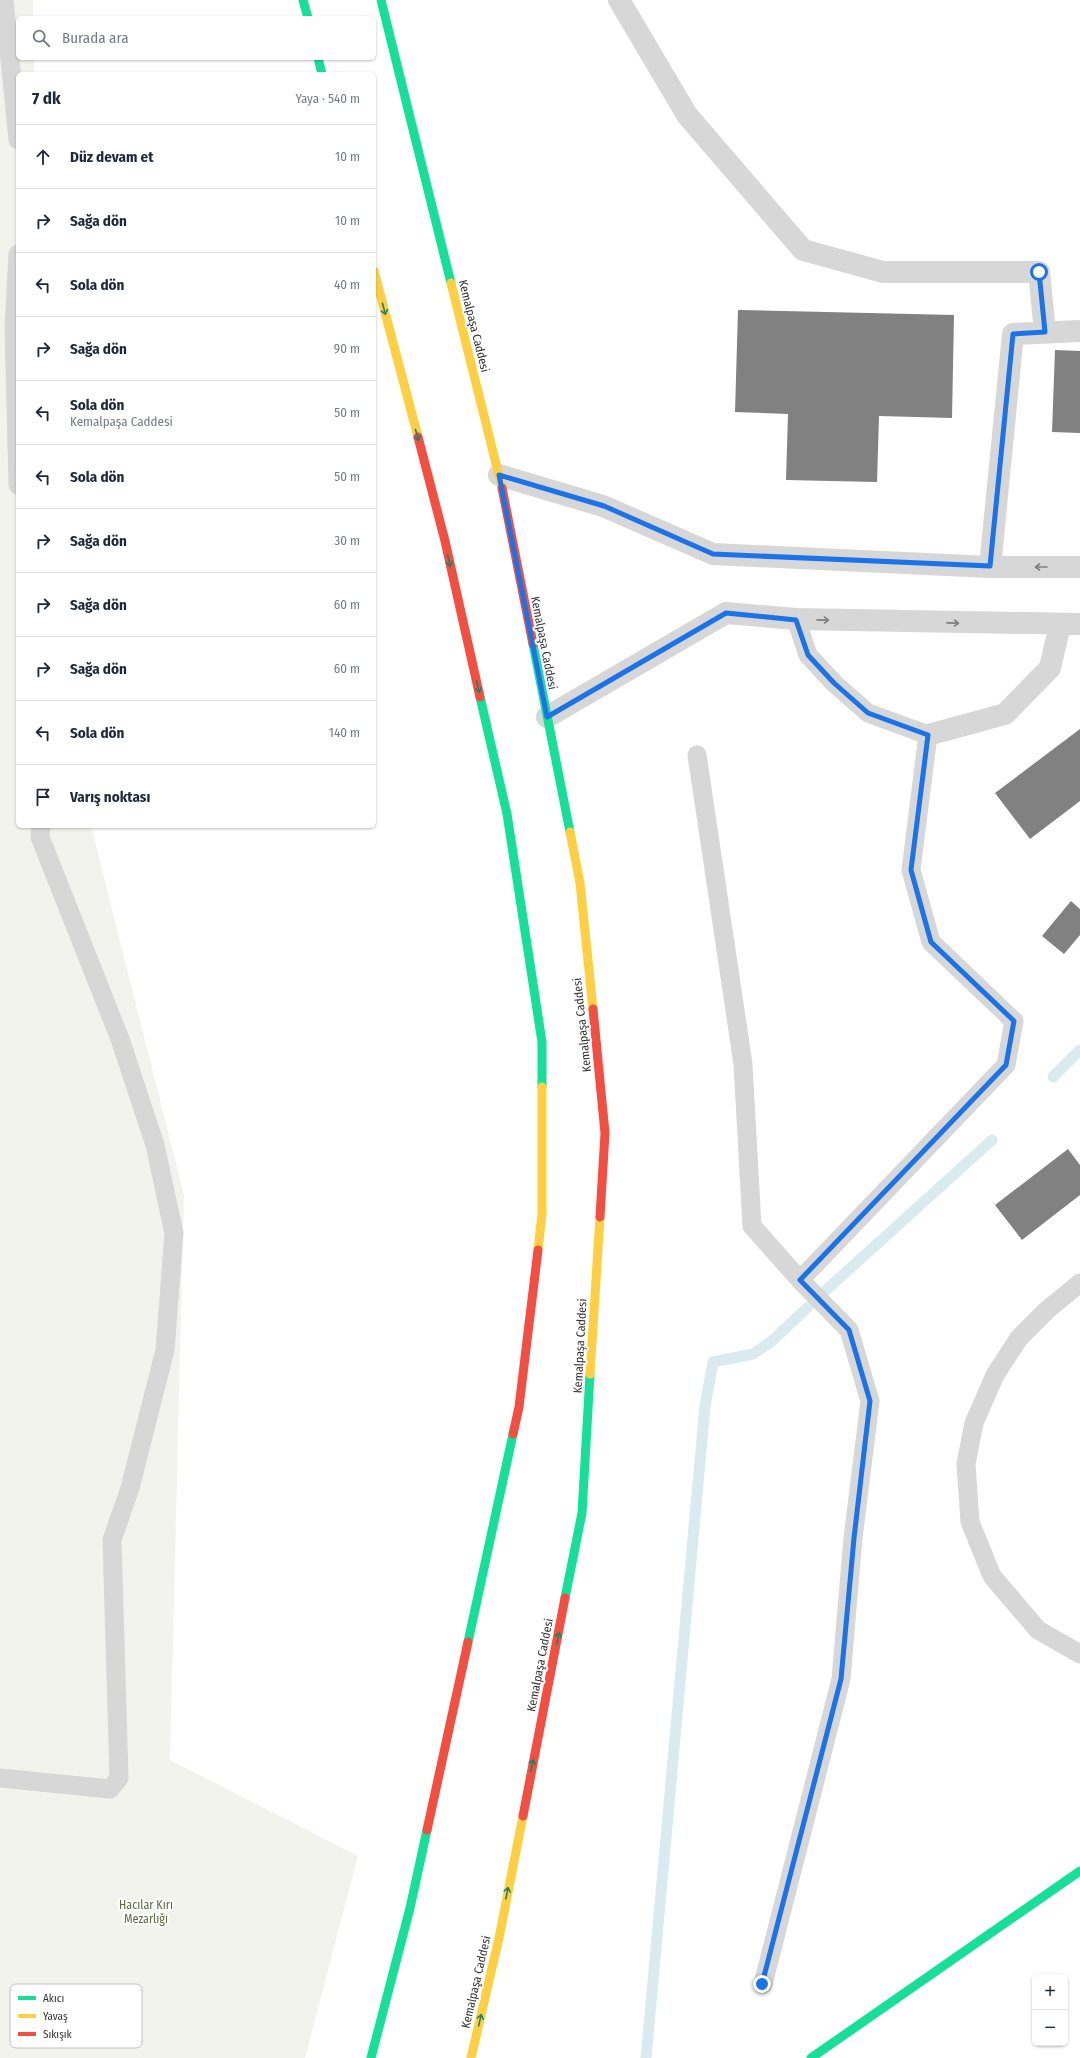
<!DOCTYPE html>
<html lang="tr">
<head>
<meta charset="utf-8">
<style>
	:root { --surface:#fff; --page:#f6f6f7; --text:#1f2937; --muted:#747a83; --line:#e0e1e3 }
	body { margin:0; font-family:"Fira Sans Condensed",sans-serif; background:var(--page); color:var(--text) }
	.controls { position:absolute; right:12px; bottom:12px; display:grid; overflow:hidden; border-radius:6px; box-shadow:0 1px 3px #0004 }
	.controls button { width:36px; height:36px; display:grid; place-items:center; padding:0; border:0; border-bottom:1px solid var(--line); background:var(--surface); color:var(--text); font:20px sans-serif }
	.stop { position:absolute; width:12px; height:12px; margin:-9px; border:3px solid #1a73e8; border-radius:50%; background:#fff }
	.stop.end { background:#1a73e8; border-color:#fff; box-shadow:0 1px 4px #0008 }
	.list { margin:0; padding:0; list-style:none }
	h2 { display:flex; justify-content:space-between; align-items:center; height:52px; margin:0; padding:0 16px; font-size:17px }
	h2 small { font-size:13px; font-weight:400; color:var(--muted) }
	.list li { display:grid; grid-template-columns:26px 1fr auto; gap:12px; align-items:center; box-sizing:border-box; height:64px; padding:0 16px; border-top:1px solid var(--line) }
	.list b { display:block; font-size:15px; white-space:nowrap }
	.list p { margin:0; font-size:13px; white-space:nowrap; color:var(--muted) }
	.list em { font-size:13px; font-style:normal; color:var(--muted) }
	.icon { flex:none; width:22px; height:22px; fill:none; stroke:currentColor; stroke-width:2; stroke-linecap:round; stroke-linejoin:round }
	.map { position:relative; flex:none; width:1080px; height:2058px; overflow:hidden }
	.search { position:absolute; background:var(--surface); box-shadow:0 1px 3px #0004; left:16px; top:16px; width:360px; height:44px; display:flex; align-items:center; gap:10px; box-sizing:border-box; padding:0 14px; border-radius:6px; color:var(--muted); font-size:15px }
	.panel { position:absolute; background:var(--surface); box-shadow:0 1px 3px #0004; left:16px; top:72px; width:360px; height:756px; border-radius:6px }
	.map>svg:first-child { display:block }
	.green { fill:#f1f3ec }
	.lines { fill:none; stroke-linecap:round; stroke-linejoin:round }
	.stream { stroke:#daebef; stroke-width:11 }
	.building { fill:#818181 }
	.lane { stroke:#d7d7d7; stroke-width:19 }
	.street { stroke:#d7d7d7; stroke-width:22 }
	.fast { stroke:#16e098; stroke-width:9 }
	.slow { stroke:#ffcf43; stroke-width:9 }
	.jam { stroke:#f24e42; stroke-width:9 }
	.oneway { stroke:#268160 }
	.oneway2 { stroke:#7d7d7d }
	.route { stroke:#1a73e8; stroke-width:5 }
	.labels { text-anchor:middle; stroke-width:4; stroke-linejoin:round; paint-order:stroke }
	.street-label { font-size:12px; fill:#333; stroke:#fff }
	.park-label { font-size:12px; fill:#5d6c42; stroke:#fff }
	.key { fill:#fff; stroke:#c2c2c2; stroke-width:1 }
	.key-label { font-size:11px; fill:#333 }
</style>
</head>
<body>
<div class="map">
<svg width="1080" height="2058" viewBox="0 0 1080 2058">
	<rect width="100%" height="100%" fill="#fff"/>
	<path class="green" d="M0,0H33V18H18V58H34V74H18V826H91L184,1195L170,1760L358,1856L305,2058H0Z"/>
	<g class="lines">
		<path class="stream" d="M1053,1077L1080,1050
			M824,1292L992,1140
			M646,2058L705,1406L713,1362L753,1354L772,1341L808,1307"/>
	</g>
	<path class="building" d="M738,310L954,315L952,418L879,416L877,482L786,480L788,414L735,412Z
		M1055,350L1080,351V433L1052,432Z
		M1080,729V801L1030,839L995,793Z
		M1071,901L1080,909V935L1064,954L1042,936Z
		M1068,1149L1080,1165V1195L1022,1240L995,1205Z"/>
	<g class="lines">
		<path class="lane" d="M4,0L18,140
			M18,254L14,328L18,485
			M697,755L743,1064L752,1226L800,1280L1006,1065L1014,1021L931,942L911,870L928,735L868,713L834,683L808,655L796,619
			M1080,1283L1047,1310L1019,1338L995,1375L974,1423L966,1464L970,1522L992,1576L1038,1630L1080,1654
			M0,1778L110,1789L119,1778L112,1540L130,1488L165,1350L174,1233L155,1145L120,1039L40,837L41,826
			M763,1984L841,1679L853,1538L870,1401L849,1330L800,1280"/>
		<path class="street" d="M619,0L687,115L803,250L883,272H1039L1045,332
			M499,475L603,506L713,554L990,567H1080
			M990,567L1013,334L1080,331
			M547,717L726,613L796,619L1080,624
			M928,735L1005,714L1050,668L1060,625"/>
		<path class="fast" d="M303,0L308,18
			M381,0L451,283
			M318,58L322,74
			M533,644L570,832
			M480,697L507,814L542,1042V1087
			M565,1598L582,1513L590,1374
			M468,1642L513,1434
			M371,2058L410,1908L427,1830
			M811,2058L1080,1871"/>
		<path class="slow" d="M374,271L418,437
			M451,283L502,488
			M570,832L580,883L593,1009
			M538,1250L542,1214V1087
			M590,1374L600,1217
			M471,2058L499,1938L523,1816"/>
		<path class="jam" d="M418,437L445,541L480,697
			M502,488L533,644
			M593,1009L605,1133L600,1217
			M513,1434L519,1407L538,1250
			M523,1816L565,1598
			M427,1830L468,1642"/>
	</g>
	<defs><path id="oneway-shaft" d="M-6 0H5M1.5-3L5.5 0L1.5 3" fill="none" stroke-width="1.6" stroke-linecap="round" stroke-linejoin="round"/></defs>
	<g class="oneway">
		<use href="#oneway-shaft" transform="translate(384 309) rotate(75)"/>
		<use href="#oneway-shaft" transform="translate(417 435) rotate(75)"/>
		<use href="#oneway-shaft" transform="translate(449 561) rotate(77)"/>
		<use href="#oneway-shaft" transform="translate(478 687) rotate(77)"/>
		<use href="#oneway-shaft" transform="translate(558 1638) rotate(-79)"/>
		<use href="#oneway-shaft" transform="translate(532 1765) rotate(-79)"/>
		<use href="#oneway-shaft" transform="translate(507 1893) rotate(-79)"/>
		<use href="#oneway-shaft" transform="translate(480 2020) rotate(-77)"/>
	</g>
	<g class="oneway2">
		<use href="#oneway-shaft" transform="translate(1041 567) rotate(-180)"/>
		<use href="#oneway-shaft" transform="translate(823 620) rotate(1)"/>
		<use href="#oneway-shaft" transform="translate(953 623) rotate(1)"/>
	</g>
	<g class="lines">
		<path class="route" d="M762,1984L841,1679L854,1538L870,1401L849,1330L800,1280L1006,1065L1014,1021L931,942L911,870L928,735L868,713L834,683L808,655L796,620L726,613L547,717L499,475L604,506L713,554L990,566L1013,334L1045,332L1039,272"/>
	</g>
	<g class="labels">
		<g class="street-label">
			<text transform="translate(474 326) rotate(76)" y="4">Kemalpaşa Caddesi</text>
			<text transform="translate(544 643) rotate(79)" y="4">Kemalpaşa Caddesi</text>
			<text transform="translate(582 1025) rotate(-96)" y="4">Kemalpaşa Caddesi</text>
			<text transform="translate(580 1346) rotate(-87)" y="4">Kemalpaşa Caddesi</text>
			<text transform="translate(540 1665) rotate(-79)" y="4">Kemalpaşa Caddesi</text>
			<text transform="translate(476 1982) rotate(-77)" y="4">Kemalpaşa Caddesi</text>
		</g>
		<g class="park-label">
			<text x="146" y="1909">Hacılar Kırı<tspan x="146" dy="14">Mezarlığı</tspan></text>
		</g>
	</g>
	<rect x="10" y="1984" width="132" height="64" rx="6" class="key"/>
	<rect x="18" y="1996" width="18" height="4" fill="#16e098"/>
	<rect x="18" y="2014" width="18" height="4" fill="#ffcf43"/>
	<rect x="18" y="2032" width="18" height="4" fill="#f24e42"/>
	<g class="key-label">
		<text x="43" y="2002">Akıcı</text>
		<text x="43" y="2020">Yavaş</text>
		<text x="43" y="2038">Sıkışık</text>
	</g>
</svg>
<div class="controls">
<button>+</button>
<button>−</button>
</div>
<div class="stop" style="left:1039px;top:272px"></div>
<div class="stop end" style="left:762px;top:1984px"></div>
<div class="search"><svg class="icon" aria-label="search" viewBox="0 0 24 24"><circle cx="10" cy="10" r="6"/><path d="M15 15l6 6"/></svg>Burada ara</div>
<section class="panel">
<h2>7 dk<small>Yaya · 540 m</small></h2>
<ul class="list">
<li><svg class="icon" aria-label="ahead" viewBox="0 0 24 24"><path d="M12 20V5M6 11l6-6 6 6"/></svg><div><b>Düz devam et</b></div><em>10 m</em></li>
<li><svg class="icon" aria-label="right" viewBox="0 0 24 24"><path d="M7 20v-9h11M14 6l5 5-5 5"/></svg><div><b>Sağa dön</b></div><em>10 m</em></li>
<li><svg class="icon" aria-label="left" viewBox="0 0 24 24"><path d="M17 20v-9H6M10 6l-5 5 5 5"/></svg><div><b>Sola dön</b></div><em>40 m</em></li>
<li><svg class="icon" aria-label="right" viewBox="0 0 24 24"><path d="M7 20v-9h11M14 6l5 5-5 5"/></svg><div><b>Sağa dön</b></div><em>90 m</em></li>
<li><svg class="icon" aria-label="left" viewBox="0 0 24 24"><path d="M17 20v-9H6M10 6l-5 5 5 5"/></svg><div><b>Sola dön</b><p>Kemalpaşa Caddesi</p></div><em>50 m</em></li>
<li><svg class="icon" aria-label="left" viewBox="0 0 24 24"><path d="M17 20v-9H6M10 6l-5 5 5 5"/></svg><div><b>Sola dön</b></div><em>50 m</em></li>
<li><svg class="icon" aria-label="right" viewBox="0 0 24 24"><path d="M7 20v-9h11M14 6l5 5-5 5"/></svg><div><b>Sağa dön</b></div><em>30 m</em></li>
<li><svg class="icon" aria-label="right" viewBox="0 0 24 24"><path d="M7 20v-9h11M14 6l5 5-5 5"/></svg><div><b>Sağa dön</b></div><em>60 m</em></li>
<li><svg class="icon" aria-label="right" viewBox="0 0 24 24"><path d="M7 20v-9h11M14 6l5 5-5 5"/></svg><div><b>Sağa dön</b></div><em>60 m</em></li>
<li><svg class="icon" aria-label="left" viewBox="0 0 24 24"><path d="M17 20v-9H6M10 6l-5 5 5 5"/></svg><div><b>Sola dön</b></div><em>140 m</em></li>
<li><svg class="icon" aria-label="arrive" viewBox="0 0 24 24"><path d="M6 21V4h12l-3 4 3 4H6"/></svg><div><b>Varış noktası</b></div></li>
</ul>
</section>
</div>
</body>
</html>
